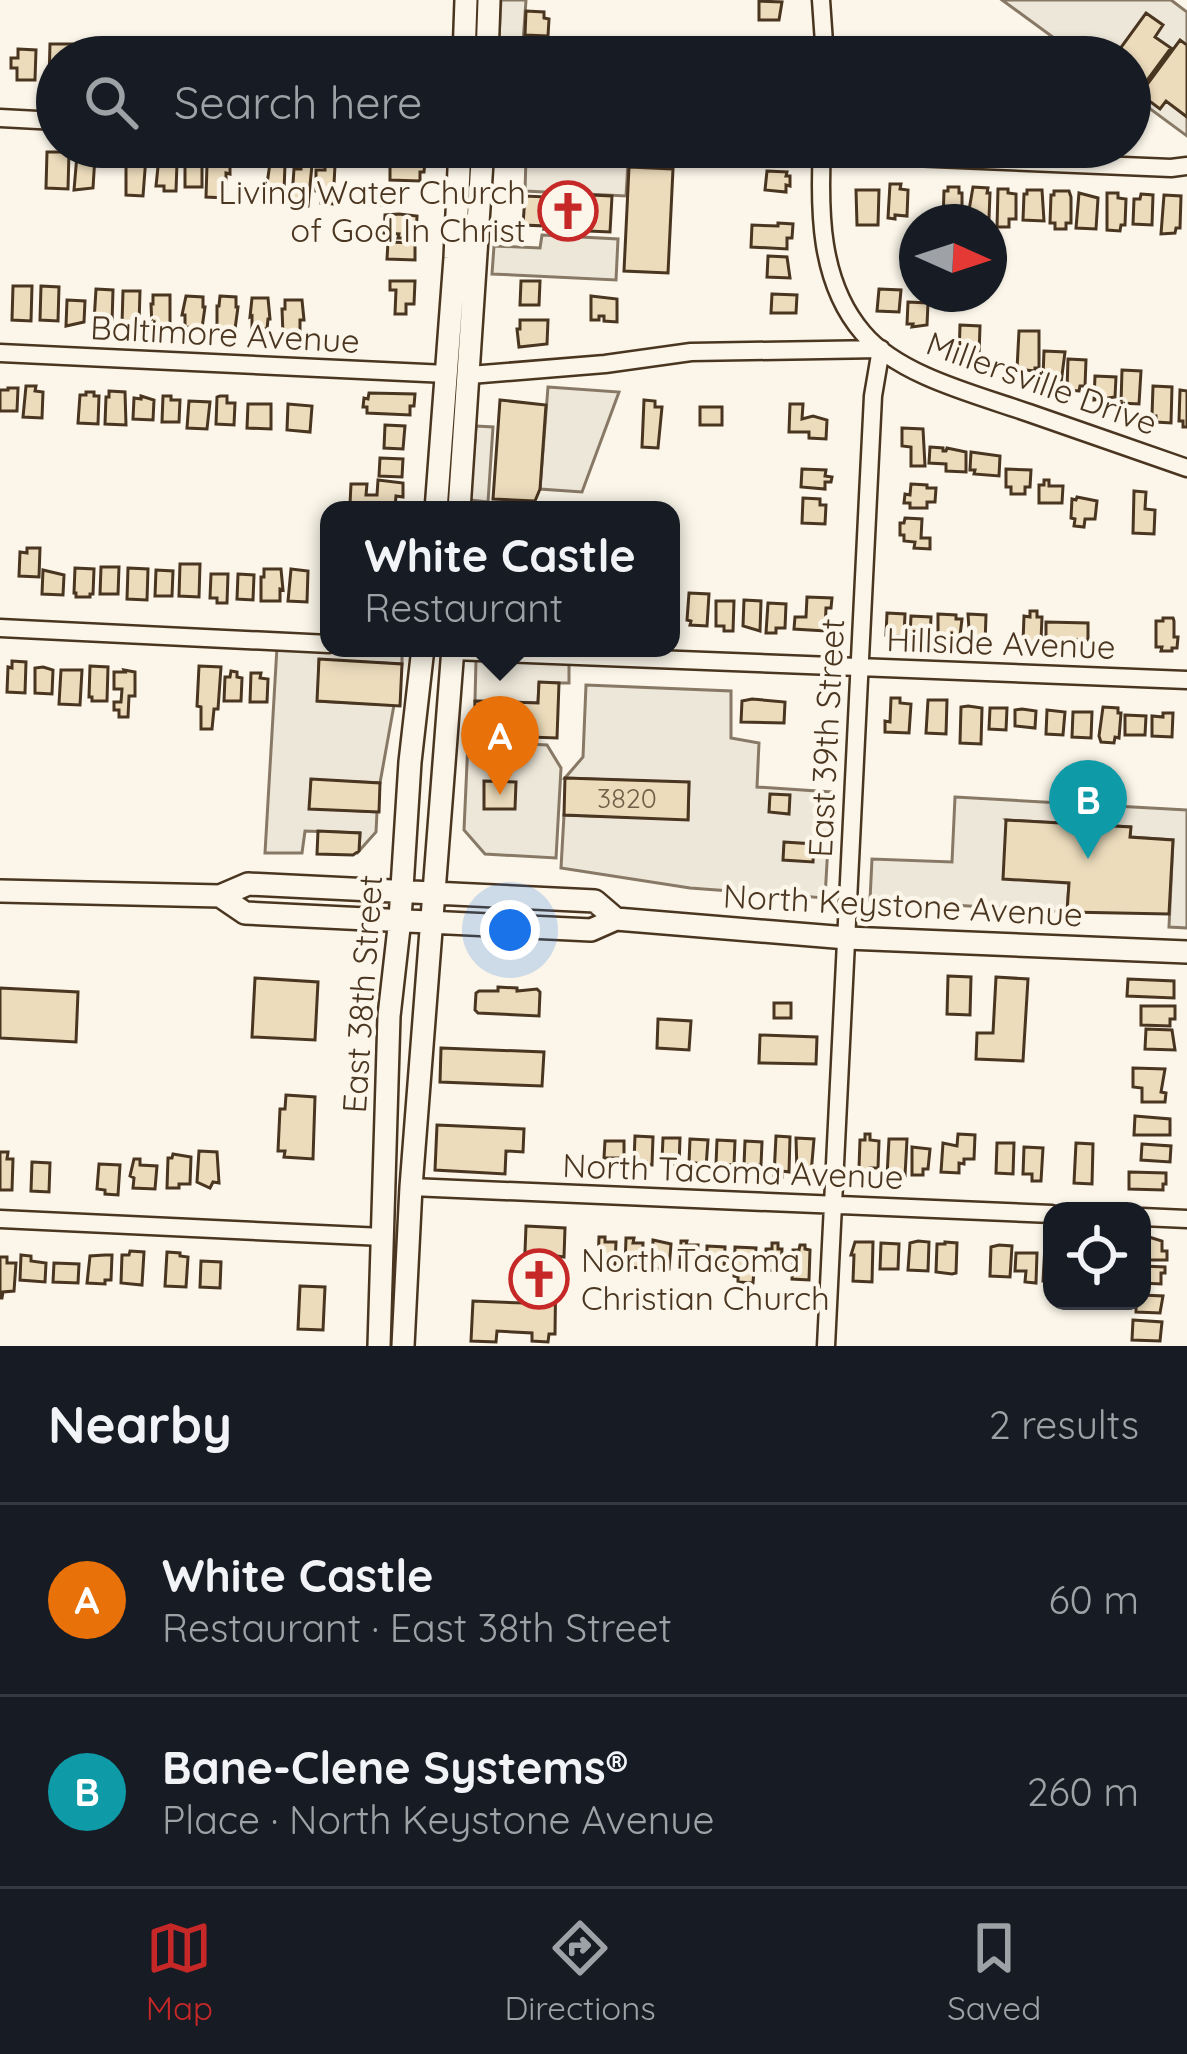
<!DOCTYPE html>
<html lang="en">
<head>
<meta charset="utf-8">
<style>
	:root { --surface:#171b24; --page:#20242c; --text:#f1f3f6; --muted:#9ea1a6; --line:#363941; --accent:#c62828 }
	body { margin:0; font-family:Quicksand,sans-serif; background:var(--page); color:var(--text) }
	.controls { position:absolute; right:36px; bottom:36px; display:grid; overflow:hidden; border-radius:24px; box-shadow:0 3px 9px #0004 }
	.controls button { width:108px; height:108px; display:grid; place-items:center; padding:0; border:0; border-bottom:3px solid var(--line); background:var(--surface); color:var(--text); font:60px sans-serif }
	.compass { position:absolute; left:899px; top:204px; width:108px; height:108px; border-radius:50%; background:var(--surface); box-shadow:0 3px 9px #0004; rotate:93deg }
	.you { position:absolute; left:510px; top:930px; width:42px; height:42px; margin:-30px; border:9px solid #fff; border-radius:50%; background:#1a73e8; box-shadow:0 0 0 18px #1a73e833 }
	.badge { display:grid; place-items:center; width:78px; height:78px; border-radius:50%; background:var(--accent); color:#fff; font-size:39px; font-weight:700 }
	.pin { position:absolute; translate:-50% -99px; filter:drop-shadow(0 3px 6px #0008) }
	.pin::after { content:''; position:absolute; top:63px; width:42px; height:36px; background:inherit; clip-path:polygon(0 0,100% 0,50% 100%) }
	.popup { position:absolute; left:320px; top:501px; width:360px; height:156px; box-sizing:border-box; display:grid; place-content:center; border-radius:24px; background:var(--surface); filter:drop-shadow(0 3px 9px #0005); font-size:39px; white-space:nowrap; color:var(--muted) }
	.popup b { font-size:45px; color:var(--text) }
	.popup::after { content:''; position:absolute; left:50%; top:100%; margin-left:-24px; border:24px solid transparent; border-top-color:var(--surface) }
	.list { margin:0; padding:0; list-style:none }
	h2 { display:flex; justify-content:space-between; align-items:center; height:156px; margin:0; padding:0 48px; font-size:51px }
	h2 small { font-size:39px; font-weight:400; color:var(--muted) }
	.list li { display:grid; grid-template-columns:78px 1fr auto; gap:36px; align-items:center; box-sizing:border-box; height:192px; padding:0 48px; border-top:3px solid var(--line) }
	.list b { display:block; font-size:45px; white-space:nowrap }
	.list p { margin:0; font-size:39px; white-space:nowrap; color:var(--muted) }
	.list em { font-size:39px; font-style:normal; color:var(--muted) }
	.icon { flex:none; width:66px; height:66px; fill:none; stroke:currentColor; stroke-width:2; stroke-linecap:round; stroke-linejoin:round }
	.map { position:relative; flex:none; width:1187px; height:1346px; overflow:hidden }
	.search { position:absolute; background:var(--surface); box-shadow:0 3px 9px #0004; left:36px; right:36px; top:36px; height:132px; display:flex; align-items:center; gap:30px; box-sizing:border-box; padding:0 42px; border-radius:66px; color:var(--muted); font-size:45px }
	.sheet { height:540px; background:var(--surface) }
	nav { display:flex; justify-content:space-around; align-items:center; box-sizing:border-box; height:168px; border-top:3px solid var(--line); background:var(--surface); font-size:33px; color:var(--muted) }
	nav a { display:grid; justify-items:center; gap:6px }
	nav .on { color:var(--accent) }
	.map>svg:first-child { display:block }
	.parking { fill:#ede7d9; stroke:#887966; stroke-width:3 }
	.building { fill:#ecdcbc; stroke:#4a3520; stroke-width:3 }
	.lines { fill:none; stroke-linecap:round; stroke-linejoin:round }
	.minor-casing { stroke:#4a3520; stroke-width:21 }
	.major-casing { stroke:#4a3520; stroke-width:26 }
	.minor { stroke:#fbf6e9; stroke-width:16 }
	.major { stroke:#fbf6e9; stroke-width:21 }
	.labels { text-anchor:middle; stroke-width:9; stroke-linejoin:round; paint-order:stroke }
	.number-label { font-size:27px; fill:#725f47 }
	.poi-label { font-size:33px; fill:#4a3520; stroke:#fbf6e9; text-anchor:end }
	.street-label { font-size:33px; fill:#4a3520; stroke:#fbf6e9 }
</style>
</head>
<body>
<div class="map">
<svg width="1187" height="1346" viewBox="0 0 1187 1346">
	<rect width="100%" height="100%" fill="#fbf6e9"/>
	<path class="parking" d="M501,0H526L522,57H498Z
		M1002,0H1171L1187,12V136L1130,94V57H1080Z
		M526,158L628,162L626,196L525,191Z
		M542,235L618,239L616,280L492,274L494,246L540,248Z
		M548,387L619,392L582,492L540,489Z
		M476,426L493,427L488,502L470,500Z
		M277,647L402,652V664L319,660L318,701L394,705L380,783L311,780L310,808L377,812L376,832L359,851L360,833L305,831L302,853H265Z
		M476,660L569,663V683H539L538,703L475,701Z
		M586,685L731,691V738L759,743L757,787L831,792L825,898L690,888L561,868L564,815L688,819L689,783L565,778L583,757Z
		M468,741L547,745L561,768L556,858L485,854L464,830Z
		M955,797L1187,810V928L1169,927L1173,840L1130,837V827L1006,820L1069,883L1067,912L870,900L872,859L952,862Z"/>
	<path class="building" d="M759,1L782,2L779,20H759Z
		M526,11L544,12V18L549,19L548,36L525,35Z
		M1146,13L1163,25L1155,37L1171,48L1137,94L1130,89V57H1114Z
		M523,39L553,41L554,57H522Z
		M1180,40L1187,45V117L1166,101L1160,109L1140,94Z
		M50,44H72V57H57V82L49,81Z
		M18,49L36,50L35,80H17V68H11V58H18Z
		M47,152H69L68,189L46,188Z
		M77,155L95,156L93,188L74,190Z
		M390,155H401V160L425,161L424,172H420V181L390,180Z
		M126,157H146L143,196L126,195Z
		M159,157H175V162L177,163L176,191H164V186H156Z
		M185,159H195L194,166H202V187H185Z
		M218,160H230V174L226,173V198L206,197L207,165H218Z
		M270,163L285,164L284,192L266,191Z
		M301,165H312L308,206L294,205L292,197L294,169H301Z
		M325,165H335L333,204L321,203V192L316,191V170H325Z
		M629,167L673,169L668,273L624,271Z
		M767,171L787,172L786,176H790V186L786,185V192L765,190Z
		M890,184H901L900,189L908,190L907,216L895,215V219L888,218Z
		M948,187H959V193H962V219H953L952,222H943L944,191H948Z
		M973,187L988,188L987,193H990L989,218L968,216Z
		M364,188L389,190L388,205L363,204Z
		M998,189H1008V193L1016,194V219H1009V227H997Z
		M856,190H879L878,225H857Z
		M1027,190H1042L1044,221L1023,220L1024,194H1027Z
		M1054,191H1069L1071,197V223H1066V229H1055V223H1050L1051,195H1054Z
		M546,193L612,196L610,232L544,229L545,226L523,225L525,196L546,197Z
		M1079,193L1098,198L1096,229L1076,228Z
		M1107,193H1118V198L1126,199L1125,225H1121L1120,231L1107,230Z
		M1141,194L1153,195L1152,225L1133,224L1134,199H1140Z
		M1164,195L1181,196L1180,228H1176L1175,233L1161,234Z
		M399,214L417,216L416,235L407,234L402,238H398L399,234L384,233L385,215Z
		M778,223L793,224L792,238H787V249L751,247L752,225L778,226Z
		M388,242L415,243V260L387,259Z
		M768,256L787,257L790,278L767,277Z
		M390,281H415L414,304H406V314H395L396,290H390Z
		M521,281H540L539,305H520Z
		M13,286H32L31,321L12,320Z
		M41,286L59,287L58,321L40,320Z
		M96,289L113,290L112,323L94,322Z
		M879,289L901,290L899,312L877,311Z
		M123,291H140L139,324H122Z
		M772,294L797,295L796,313H771Z
		M153,295H170V326H152L151,304H153Z
		M186,296L203,297V307H205L202,328L185,327V315H182Z
		M220,296L236,297V307H238L235,329L217,328V306H219Z
		M591,296L617,299V322L604,321V316H599V320H591Z
		M252,298H268L270,319H268L267,329L252,328V316L250,317Z
		M67,300L85,301L84,322L66,326Z
		M285,300H302L304,320H300V332H292V334H283L282,309H285Z
		M908,302L928,303L927,325L912,327L913,324H907Z
		M520,320H548L547,344L519,347L517,329H520Z
		M960,325L980,326L979,355H967V359L959,358Z
		M1019,331H1039V368H1035V371L1017,369Z
		M1044,351L1065,352L1061,383L1047,382V377H1043Z
		M1068,359L1086,360L1085,386H1080L1079,391L1067,390Z
		M1122,370L1141,371L1139,404L1121,403Z
		M1095,376L1116,377L1115,397L1094,400Z
		M26,386H36L35,391L43,392L42,418L23,417Z
		M1153,386L1172,387L1171,423L1156,422V416H1152Z
		M8,388H18L17,411H0V390H8Z
		M1180,390L1187,391V427H1183V421H1179Z
		M109,391L125,392L126,425L105,424L106,397H109Z
		M86,392H94V396H99L98,424L78,423L80,395H86Z
		M369,393L415,394L414,406H410V415L367,413V407H363L364,398L368,399Z
		M141,396L154,400L153,420L133,419L134,398L141,399Z
		M163,396H171V400H180L179,422H162Z
		M220,396H227V403H235L234,425L216,424L217,397Z
		M500,400L546,405L540,489L535,501L493,499Z
		M644,400L655,401V407H662L658,448L642,447Z
		M189,401L210,402L207,429L187,428Z
		M248,404H271V429L247,428Z
		M288,404L312,406L310,432L287,430Z
		M790,404H803L802,419L813,416L827,420L826,439L809,438V432H789Z
		M700,407H722V425H700Z
		M385,425L405,426L403,449L384,448Z
		M902,428L923,429L925,466H911V447L902,446Z
		M930,447L943,448V451H946L947,448L966,452V472L946,471V464L929,463Z
		M971,452L1000,456L999,476L974,474L975,470H970Z
		M380,458L403,459L402,477L379,476Z
		M802,469L826,470L825,476L832,477L831,482H825V489L801,487Z
		M1006,469L1031,470L1030,487H1025V494H1011V487H1006Z
		M378,480L403,483V497L396,496L395,507L350,504L351,484H367L366,495H377Z
		M1044,480H1049V486H1063L1062,503H1039V485H1044Z
		M911,484L927,485V488H936L935,502H927V508H910V503H904L905,494L910,495Z
		M1134,491L1146,492L1145,509L1155,510L1154,534L1133,533Z
		M1077,497L1097,501L1095,519H1085L1084,527L1074,526L1075,519L1071,518L1072,499L1076,500Z
		M803,498L820,499V505H826L825,524L802,523Z
		M905,518L922,519L921,538H930V549L914,548L915,542L904,541V535H900V523H904Z
		M27,548H40L39,577L19,576L20,552L27,553Z
		M180,564H200L199,597L179,596Z
		M101,567H119L118,594H100Z
		M75,568L94,569L93,594H90V597H76V593H74Z
		M128,568L148,569L147,600L127,599Z
		M264,569H281L283,590L280,589V601H261V577H264Z
		M291,569L308,571L307,602L288,601Z
		M43,570L64,575L63,595L42,594Z
		M156,570L173,571L172,596H155Z
		M211,574H228L227,603H217V598H210Z
		M238,574L254,575L253,600L237,599Z
		M689,593L709,594L707,626L690,625L691,621L687,620Z
		M807,597L832,598L831,608H826L825,631L794,629L795,617H806Z
		M744,600L761,601L760,631L743,626Z
		M716,601H734L733,631H724V626H716Z
		M768,603L786,604L785,628H776V633H766Z
		M1030,611H1037V617H1042L1041,640H1037L1036,647L1028,646V642H1023L1024,616L1030,617Z
		M887,613L905,614L904,636L886,635Z
		M938,614L956,615V619H962L959,644L938,643Z
		M968,614L986,615L985,645L970,644Z
		M911,616L931,617L930,637L910,636Z
		M1163,618H1173L1174,621V637H1178L1177,648H1172V651H1161L1162,647H1156V621H1163Z
		M1046,622L1088,623V640L1067,639L1064,646H1053V640H1046Z
		M319,659L402,664L400,706L317,701Z
		M12,661L26,662L25,693L7,692L8,667L12,668Z
		M90,666L108,667L107,701H92V697H89Z
		M199,666L221,667L218,709H214L212,729H201V707L197,706Z
		M43,667L53,670L52,694L35,693V668Z
		M61,670H82L80,705L59,704Z
		M124,670L135,672V696H129L128,717H119V710H114V702H121L122,689H114V672H125Z
		M231,671L237,672V677L242,678L241,701H224L225,677H230Z
		M251,673H261L260,678L268,679L267,702H250Z
		M539,682L559,683L557,738L474,735L475,701L538,703Z
		M891,698H900V703L911,704L909,733L885,732V721L890,722Z
		M752,699L785,702L784,723L741,722L742,701Z
		M928,700H947L946,734L926,733Z
		M968,706L982,708L981,744L960,743L961,707Z
		M1103,707L1118,708V713H1121L1119,738L1115,737L1114,743L1101,742L1099,736Z
		M990,708H1007L1006,730L989,729Z
		M1022,709L1036,711L1035,728L1015,726V710Z
		M1047,710L1065,712L1063,735L1046,734Z
		M1073,712H1092L1091,738L1072,737Z
		M1163,713H1173L1172,737L1152,736V716L1163,717Z
		M1125,715L1146,716L1145,735H1125Z
		M565,778L689,782L688,820L564,815Z
		M311,779L380,783L379,812L309,809Z
		M484,781L516,782L515,809H484Z
		M770,794L790,795L789,814L769,812Z
		M1006,820L1131,827L1130,837L1173,840L1169,914L1067,912L1069,883L1003,879Z
		M318,831L360,833L359,851L353,855L317,854Z
		M784,842L814,844L813,862L783,860Z
		M948,976L971,977L970,1015L947,1014Z
		M996,977L1028,979L1023,1061L976,1059L977,1033H993Z
		M255,978L318,982L315,1040L252,1037Z
		M1128,979L1174,981V998L1127,996Z
		M498,987L517,988V991L537,989L540,992L539,1016L478,1013L475,1010L476,993L479,991H498Z
		M0,988L78,992L76,1042L0,1038Z
		M774,1003H791V1018H774Z
		M1141,1006H1175V1019H1170V1026L1141,1025Z
		M658,1019L691,1021L689,1050L657,1048Z
		M1146,1029L1172,1030L1175,1050L1145,1049Z
		M760,1035L817,1037L816,1064L759,1063Z
		M441,1048L544,1052L542,1086L440,1082Z
		M1133,1068L1165,1069L1161,1092L1166,1093L1165,1102H1142V1088L1133,1087Z
		M286,1095L315,1097L313,1159L284,1157L285,1151H278L280,1109H285Z
		M1135,1116L1170,1119V1135H1134Z
		M437,1125L524,1129L523,1152L506,1151L505,1174L435,1170Z
		M865,1134H870V1140L879,1141L878,1168H870V1173H860L859,1168L860,1140H865Z
		M958,1134L975,1135L974,1159H964V1164L959,1163V1173L941,1172L943,1143L957,1146Z
		M635,1136L653,1137L652,1165H646V1162L634,1161Z
		M776,1136L790,1137L789,1172L782,1171V1177L774,1176Z
		M663,1138H680L679,1166H673V1160H662Z
		M796,1138L814,1139L811,1174L797,1173Z
		M690,1139L708,1140L706,1167H696V1163H689Z
		M889,1139H907L905,1176H887Z
		M717,1140L735,1141L734,1165L716,1164Z
		M605,1141H624V1158H604Z
		M745,1141L762,1142L761,1165H744Z
		M997,1143H1014L1013,1174L996,1173Z
		M1076,1143L1093,1144L1092,1184L1074,1183Z
		M1142,1144L1171,1146L1170,1162L1141,1160Z
		M912,1147L930,1149L928,1169H923V1175H912Z
		M1024,1147L1043,1148L1041,1181H1032V1174H1023Z
		M199,1151L217,1152L219,1183L213,1182L210,1188L197,1182Z
		M0,1152H8L7,1159H13L12,1190H0Z
		M173,1154L191,1157L190,1184H179V1188H167L168,1158H172Z
		M134,1159H140V1165L157,1166L155,1189L133,1188L134,1178L130,1176Z
		M32,1162L50,1163L49,1192L31,1191Z
		M99,1164L120,1165L118,1195L105,1194V1190L97,1189Z
		M1129,1172L1166,1173V1184H1163V1190L1129,1189Z
		M526,1226L565,1228L564,1257L556,1256L555,1334H549L548,1342L532,1341V1333L497,1331L496,1342L471,1341L473,1301L523,1303Z
		M599,1237H605V1242H616L615,1266L598,1265Z
		M1149,1237L1162,1241V1251H1167V1260H1142V1241H1148Z
		M626,1238H634L633,1243H643L642,1268L625,1267Z
		M653,1240L671,1244L669,1269L652,1268Z
		M681,1241H687L686,1245H698L696,1268L680,1267Z
		M918,1241L929,1242L928,1271L908,1270L910,1243Z
		M855,1242H873L872,1282L853,1281L854,1255H851Z
		M945,1242L957,1243L956,1273L952,1274L936,1272L937,1244H945Z
		M772,1243H778V1249H782L781,1271L765,1270L766,1249H772Z
		M881,1243L899,1244L898,1269H880Z
		M800,1245H805V1249L810,1250L809,1280L792,1279L793,1250H799Z
		M999,1245L1012,1246L1010,1277L990,1276L991,1247Z
		M1045,1245H1052V1286H1046V1281H1043Z
		M707,1246L725,1247L724,1270L707,1269Z
		M735,1247L756,1248L753,1283L738,1282V1277L734,1276Z
		M130,1251L144,1252L142,1285L121,1283L122,1255H129Z
		M167,1252L180,1253V1256L188,1257L186,1287L165,1286Z
		M1016,1253H1037L1036,1283L1025,1282L1026,1271H1015Z
		M21,1255L31,1256V1261L46,1263L45,1282L20,1280Z
		M105,1255H112L111,1280H105V1284L87,1283L90,1256Z
		M0,1257H7V1263H16L14,1291L3,1292L2,1298H0Z
		M201,1261L221,1262L220,1288L200,1287Z
		M54,1263L79,1264L78,1283L53,1282Z
		M1142,1266L1165,1267V1273H1161V1284L1142,1283Z
		M300,1286L325,1287L323,1330L298,1329Z
		M1142,1295L1163,1296L1160,1313L1136,1312V1301H1142Z
		M1133,1320L1162,1322L1160,1341L1132,1340Z"/>
	<g class="lines">
		<defs>
			<path id="minor" d="M821,0L825,57
				M0,118L57,121
				M673,147L1171,168L1187,166
				M822,147C819,210 819,282 863,333C899,376 978,395 1029,413C1082,431 1134,450 1187,468
				M0,353L447,374
				M470,375L605,364L691,352L881,349L873,396L826,1346
				M0,628L329,644
				M453,651L1187,680
				M411,1187L1052,1214
				M1142,1217L1187,1219
				M0,1219L383,1237"/>
			<path id="major" d="M464,57L466,0
				M487,57L489,0
				M436,510L455,258L460,147
				M459,510L483,147
				M0,891L220,896L248,884L595,901L616,919
				M220,896L245,913L591,930L616,919L847,938L1187,952
				M379,1346L389,1016L400,919L410,762L423,648
				M403,1346L411,1187L453,648"/>
		</defs>
		<use href="#minor" class="minor-casing"/>
		<use href="#major" class="major-casing"/>
		<use href="#minor" class="minor"/>
		<use href="#major" class="major"/>
	</g>
	<defs>
		<symbol id="church-ring" viewBox="-11 -11 22 22"><circle r="9.5" fill="#fbf6e9" stroke="#c62828" stroke-width="1.5"/><path d="M-1.2-6h2.4v3.5h3.3v2.4h-3.3V6h-2.4V-.1h-3.3v-2.4h3.3Z" fill="#c62828"/></symbol>
	</defs>
	<g fill-rule="evenodd">
		<use href="#church-ring" x="535" y="178" width="66" height="66"/>
		<use href="#church-ring" x="506" y="1246" width="66" height="66"/>
	</g>
	<g class="labels">
		<g class="number-label">
			<text x="627" y="808">3820</text>
		</g>
		<g class="poi-label">
			<text x="526" y="204">Living Water Church<tspan x="526" dy="38">of God In Christ</tspan></text>
			<text x="581" y="1272" text-anchor="start">North Tacoma<tspan x="581" dy="38">Christian Church</tspan></text>
		</g>
		<g class="street-label">
			<text transform="translate(225 334) rotate(3)" y="12">Baltimore Avenue</text>
			<text transform="translate(1042 383) rotate(20)" y="12">Millersville Drive</text>
			<text transform="translate(1001 643) rotate(2)" y="12">Hillside Avenue</text>
			<text transform="translate(826 738) rotate(-87)" y="12">East 39th Street</text>
			<text transform="translate(903 905) rotate(3)" y="12">North Keystone Avenue</text>
			<text transform="translate(362 994) rotate(-86)" y="12">East 38th Street</text>
			<text transform="translate(733 1171) rotate(2)" y="12">North Tacoma Avenue</text>
		</g>
	</g>
</svg>
<div class="controls">
<button><svg class="icon" aria-label="locate" viewBox="0 0 24 24"><circle cx="12" cy="12" r="6"/><path d="M12 2v4M12 18v4M2 12h4M18 12h4"/></svg></button>
</div>
<svg class="compass" viewBox="-18 -18 36 36"><path d="M0-13l5 13h-10z" fill="#e53935"/><path d="M0 13l5-13h-10z" fill="#9ea1a6"/></svg>
<div class="you"></div>
<div class="pin badge" style="left:500px;top:795px;background:#e8710a">A</div>
<div class="popup"><b>White Castle</b>Restaurant</div>
<div class="pin badge" style="left:1088px;top:859px;background:#0f9aa8">B</div>
<div class="search"><svg class="icon" aria-label="search" viewBox="0 0 24 24"><circle cx="10" cy="10" r="6"/><path d="M15 15l6 6"/></svg>Search here</div>
</div>
<section class="sheet">
<h2>Nearby<small>2 results</small></h2>
<ul class="list">
<li><span class="badge" style="background:#e8710a">A</span><div><b>White Castle</b><p>Restaurant · East 38th Street</p></div><em>60 m</em></li>
<li><span class="badge" style="background:#0f9aa8">B</span><div><b>Bane-Clene Systems®</b><p>Place · North Keystone Avenue</p></div><em>260 m</em></li>
</ul>
</section>
<nav>
<a class="on"><svg class="icon" aria-label="map" viewBox="0 0 24 24"><path d="M3 6l6-2 6 2 6-2v14l-6 2-6-2-6 2zM9 4v14M15 6v14"/></svg>Map</a>
<a><svg class="icon" aria-label="directions" viewBox="0 0 24 24"><path d="M12 3l9 9-9 9-9-9zM9 14v-3h6M13 9l2 2-2 2"/></svg>Directions</a>
<a><svg class="icon" aria-label="saved" viewBox="0 0 24 24"><path d="M7 4h10v16l-5-4-5 4z"/></svg>Saved</a>
</nav>
</body>
</html>
